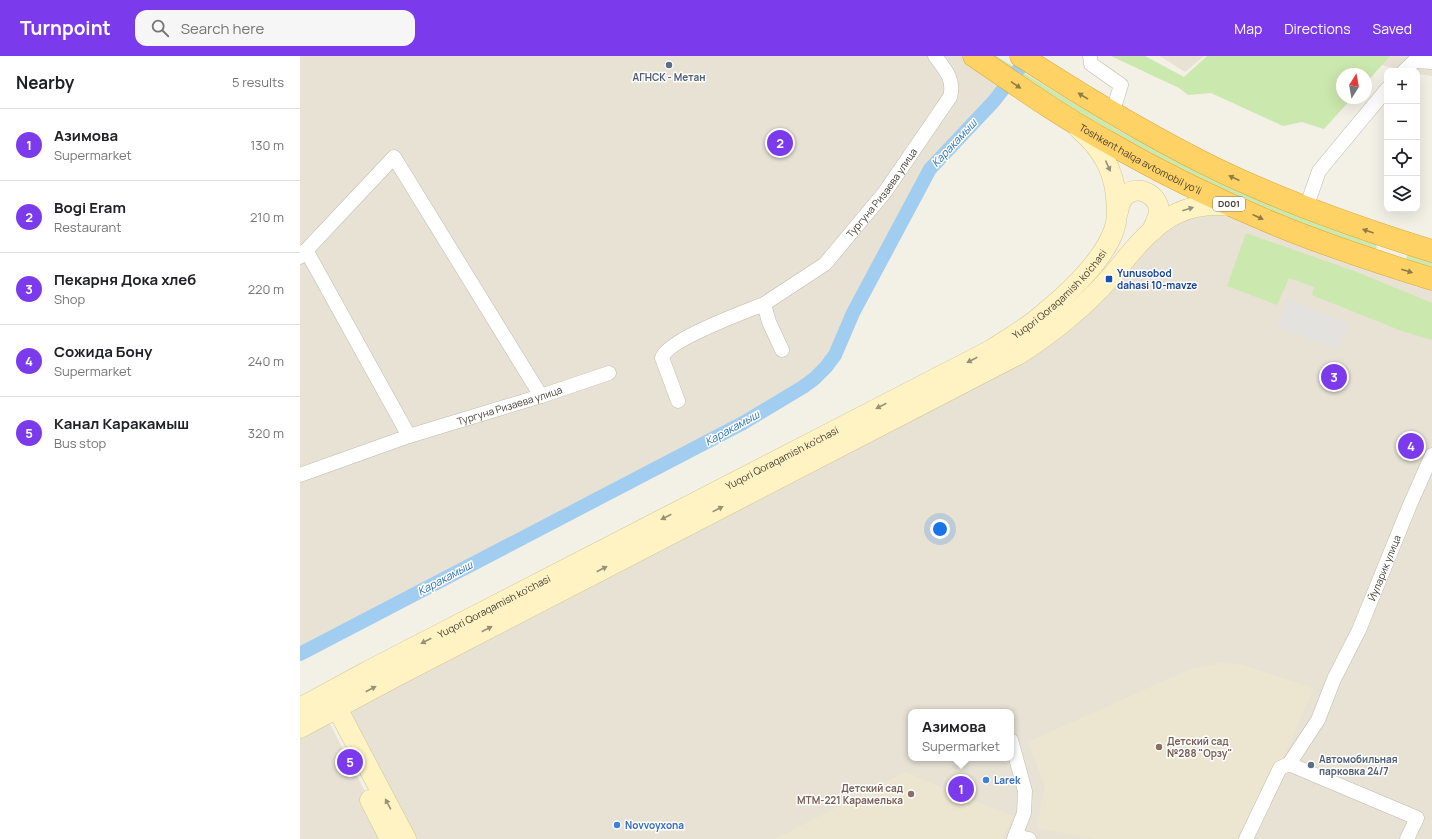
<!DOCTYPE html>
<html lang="en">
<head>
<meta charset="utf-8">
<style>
	:root { --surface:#fff; --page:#f6f6f6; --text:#202124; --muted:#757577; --line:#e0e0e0; --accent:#7c3aed }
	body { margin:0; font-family:Manrope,sans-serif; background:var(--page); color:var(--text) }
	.controls { position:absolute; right:12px; top:12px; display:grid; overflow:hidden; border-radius:8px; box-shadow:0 4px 16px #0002 }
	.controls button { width:36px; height:36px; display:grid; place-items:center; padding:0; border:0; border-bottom:1px solid var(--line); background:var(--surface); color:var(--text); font:20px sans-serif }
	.compass { position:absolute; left:1036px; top:12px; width:36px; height:36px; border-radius:50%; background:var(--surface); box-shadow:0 4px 16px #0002; rotate:11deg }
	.you { position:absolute; left:640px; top:473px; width:14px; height:14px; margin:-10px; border:3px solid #fff; border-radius:50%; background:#1a73e8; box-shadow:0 0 0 6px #1a73e833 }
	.badge { display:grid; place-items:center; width:26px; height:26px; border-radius:50%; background:var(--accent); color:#fff; font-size:13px; font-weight:700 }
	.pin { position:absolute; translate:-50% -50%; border:2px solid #fff; box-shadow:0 1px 4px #0006 }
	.popup { position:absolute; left:608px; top:653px; width:106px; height:52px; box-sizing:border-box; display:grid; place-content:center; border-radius:8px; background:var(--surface); filter:drop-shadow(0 1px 3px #0005); font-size:13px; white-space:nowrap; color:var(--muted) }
	.popup b { font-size:15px; color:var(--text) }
	.popup::after { content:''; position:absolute; left:50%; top:100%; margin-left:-8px; border:8px solid transparent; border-top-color:var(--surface) }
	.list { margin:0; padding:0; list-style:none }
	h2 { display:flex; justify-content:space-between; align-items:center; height:52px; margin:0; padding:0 16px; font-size:17px }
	h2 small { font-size:13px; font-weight:400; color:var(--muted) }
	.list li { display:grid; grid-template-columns:26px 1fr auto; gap:12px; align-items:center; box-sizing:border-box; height:72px; padding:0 16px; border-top:1px solid var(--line) }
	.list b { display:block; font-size:15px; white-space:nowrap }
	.list p { margin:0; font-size:13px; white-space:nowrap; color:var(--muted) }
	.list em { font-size:13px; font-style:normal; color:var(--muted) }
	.icon { flex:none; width:22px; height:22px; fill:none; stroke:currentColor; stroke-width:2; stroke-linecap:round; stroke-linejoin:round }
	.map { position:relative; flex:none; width:1132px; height:783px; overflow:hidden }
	header { display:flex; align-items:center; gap:24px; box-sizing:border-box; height:56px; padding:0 20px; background:var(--accent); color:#fff }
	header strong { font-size:19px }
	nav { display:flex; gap:22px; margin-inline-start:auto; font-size:14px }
	.search { width:280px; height:36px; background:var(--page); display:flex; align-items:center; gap:10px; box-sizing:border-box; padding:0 14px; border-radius:12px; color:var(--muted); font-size:15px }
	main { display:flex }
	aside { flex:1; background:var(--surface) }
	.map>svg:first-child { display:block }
	.residential { fill:#e7e2d4; fill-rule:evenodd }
	.education { fill:#ece5cf }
	.green { fill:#cbe8ae }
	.parking { fill:#e4e2de }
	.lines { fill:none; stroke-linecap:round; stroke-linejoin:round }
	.canal { stroke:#a1cdf1; stroke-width:14 }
	.street-casing { stroke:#c1bbab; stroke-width:15 }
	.secondary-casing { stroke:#d4c595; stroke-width:21 }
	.highway-casing { stroke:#dfa734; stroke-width:23 }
	.street { stroke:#fff; stroke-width:14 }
	.secondary { stroke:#fff3c4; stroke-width:20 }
	.highway { stroke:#ffd265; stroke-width:22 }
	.oneway { fill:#907a48 }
	.oneway2 { fill:#999175 }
	.service-dot { fill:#5c6f8a; stroke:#fff; stroke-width:1.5 }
	.transit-dot { fill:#1a4fb4; stroke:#fff; stroke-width:1.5 }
	.education-dot { fill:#8d6e63; stroke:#fff; stroke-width:1.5 }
	.shop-dot { fill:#3f7fe0; stroke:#fff; stroke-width:1.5 }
	.labels { text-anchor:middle; stroke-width:3; stroke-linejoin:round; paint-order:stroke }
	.shield { fill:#fff; stroke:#7e7972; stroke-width:1 }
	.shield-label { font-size:9px; font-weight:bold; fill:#464035 }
	.service-label { font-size:10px; font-weight:bold; fill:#4e5e75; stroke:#fff }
	.street-label { font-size:10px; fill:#464035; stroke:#fff }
	.transit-label { font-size:10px; font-weight:bold; fill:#164399; stroke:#fff; text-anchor:start }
	.education-label { font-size:10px; font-weight:bold; fill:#785e54; stroke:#fff; text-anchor:start }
	.shop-label { font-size:10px; font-weight:bold; fill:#366cbe; stroke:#fff; text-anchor:start }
	.water-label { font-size:11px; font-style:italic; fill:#2d74b2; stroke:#fff }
</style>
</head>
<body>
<header>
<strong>Turnpoint</strong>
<div class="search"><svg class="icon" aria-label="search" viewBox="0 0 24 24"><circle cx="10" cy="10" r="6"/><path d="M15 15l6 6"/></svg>Search here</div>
<nav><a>Map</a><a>Directions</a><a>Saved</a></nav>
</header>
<main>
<aside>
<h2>Nearby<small>5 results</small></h2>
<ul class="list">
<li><span class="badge">1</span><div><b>Азимова</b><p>Supermarket</p></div><em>130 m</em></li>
<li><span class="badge">2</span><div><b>Bogi Eram</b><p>Restaurant</p></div><em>210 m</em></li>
<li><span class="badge">3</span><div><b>Пекарня Дока хлеб</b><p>Shop</p></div><em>220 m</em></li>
<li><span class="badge">4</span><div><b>Сожида Бону</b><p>Supermarket</p></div><em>240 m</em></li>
<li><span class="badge">5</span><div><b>Канал Каракамыш</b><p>Bus stop</p></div><em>320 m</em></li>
</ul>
</aside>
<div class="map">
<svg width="1132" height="783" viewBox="0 0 1132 783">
	<rect width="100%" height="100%" fill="#f3f0e6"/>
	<path class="residential" d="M0,0H698L690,11L713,33L694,45L630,113L553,257L535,299L526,311L514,323L492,338L443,367L0,598Z
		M860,0H904L885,16Z
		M1044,0H1132V20L1117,18V15H1106Z
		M898,150L1132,223V783H106L37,652L721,297L835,192L859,182L881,166ZM611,656H711V702H611Z
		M25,659L32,672L90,783H0V672Z"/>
	<path class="education" d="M920,607L940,608L1014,632L986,696L936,783H794L736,772L745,731L728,686L890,613Z
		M605,716L713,760L702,783H475Z"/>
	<path class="green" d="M684,0H696L818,74L880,107L1077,187L1076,194L1009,170L943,145L846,98Z
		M811,0H845L884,21L907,0H1090L1066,27V18H1042V42H1052L1024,73L1002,66L983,70L911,37L888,39L879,32Z
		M946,177L1057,216L1132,247V284L1102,275L1012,239L1014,231L989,222L977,249L927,230Z
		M1108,197L1132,205V213L1105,205Z"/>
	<path class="parking" d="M988,243L1048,268L1038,294L977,270Z"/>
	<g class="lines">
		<path class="canal" d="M0,598L443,367L503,331L514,323L526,311L535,299L553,257L630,113L694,45L729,0"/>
		<defs>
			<g id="street">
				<path d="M790,0L791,8L821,29L812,58"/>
				<path d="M1115,5L1132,6"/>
				<path d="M1104,15L1120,0"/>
				<path d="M1006,152L1019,115L1087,33"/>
				<path d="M6,194L109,380"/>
				<path d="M0,201L94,101L241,340"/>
				<path id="s1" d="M464,248L525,208L585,136L650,41C655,24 645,13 635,0"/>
				<path d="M378,345L362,302C367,284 444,256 464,248L469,266L482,294"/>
				<path id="s2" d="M0,419L109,380L241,340L309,317"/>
				<path d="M711,684L725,735L724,757L714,783"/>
				<path d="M715,780L729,783"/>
				<path d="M946,783L980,712L989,708"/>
				<path id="s3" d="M1107,783L1117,762L989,708L1018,664L1034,623L1059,574L1109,451L1132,399"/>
			</g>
			<g id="secondary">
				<path d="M818,156C819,149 821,143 826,139C838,128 858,139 859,154C859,161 854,169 852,175"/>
				<path d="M27,643L37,652L106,783"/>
				<path id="s4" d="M0,652L68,615L691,294C706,284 722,275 737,263C763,242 803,206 814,174C818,163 817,153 816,141C814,114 800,90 779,73"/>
				<path d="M0,672L93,622L721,297C753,276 784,251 809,223C818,213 826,202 835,192C863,160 888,145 932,150"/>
				<path d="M70,744L90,783"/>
			</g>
			<g id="highway">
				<path id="s5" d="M674,0C717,29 760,60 806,85C861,117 919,145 977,169C1028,190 1080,207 1132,223"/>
				<path d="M721,0C781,39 842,76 906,108C978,144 1055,171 1132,195"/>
			</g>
		</defs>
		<use href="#street" class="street-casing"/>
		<use href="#secondary" class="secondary-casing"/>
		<use href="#highway" class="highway-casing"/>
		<use href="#street" class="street"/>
		<use href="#secondary" class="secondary"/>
		<use href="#highway" class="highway"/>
	</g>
	<defs><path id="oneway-solid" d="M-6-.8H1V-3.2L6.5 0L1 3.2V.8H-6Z"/></defs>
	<g class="oneway">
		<use href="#oneway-solid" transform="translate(716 29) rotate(34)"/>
		<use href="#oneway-solid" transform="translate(783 40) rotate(-148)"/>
		<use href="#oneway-solid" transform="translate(934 122) rotate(-155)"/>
		<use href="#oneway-solid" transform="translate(958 161) rotate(24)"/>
		<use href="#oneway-solid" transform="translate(1068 175) rotate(-161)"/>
		<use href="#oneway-solid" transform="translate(1107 215) rotate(17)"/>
	</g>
	<g class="oneway2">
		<use href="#oneway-solid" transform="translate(808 110) rotate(66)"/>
		<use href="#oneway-solid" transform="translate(888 153) rotate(-17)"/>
		<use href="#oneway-solid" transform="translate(672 304) rotate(153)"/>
		<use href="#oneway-solid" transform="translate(581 350) rotate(153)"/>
		<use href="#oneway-solid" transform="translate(418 453) rotate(-27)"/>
		<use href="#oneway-solid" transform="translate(366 461) rotate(153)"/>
		<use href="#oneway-solid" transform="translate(302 513) rotate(-27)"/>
		<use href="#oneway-solid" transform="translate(187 573) rotate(-27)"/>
		<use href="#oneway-solid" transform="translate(126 585) rotate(153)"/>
		<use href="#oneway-solid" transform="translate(71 633) rotate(-28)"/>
		<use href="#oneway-solid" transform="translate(88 748) rotate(-118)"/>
	</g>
	<g class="service-dot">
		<circle cx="369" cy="9" r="4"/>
		<circle cx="1011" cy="709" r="4"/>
	</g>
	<rect class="transit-dot" x="805" y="219" width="8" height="8" rx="2"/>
	<g class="education-dot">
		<circle cx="859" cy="691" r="4"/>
		<circle cx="611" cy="738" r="4"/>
	</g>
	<g class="shop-dot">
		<circle cx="686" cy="724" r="4"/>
		<circle cx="317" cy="769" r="4"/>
	</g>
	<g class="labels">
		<rect class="shield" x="913" y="141" width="32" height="14" rx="3"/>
		<g class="shield-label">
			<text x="929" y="151">D001</text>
		</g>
		<g class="service-label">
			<text x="369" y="25">АГНСК - Метан</text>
			<text x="1019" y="707" text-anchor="start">Автомобильная<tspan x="1019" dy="12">парковка 24/7</tspan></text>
		</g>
		<g class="street-label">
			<text dy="4" stroke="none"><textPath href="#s5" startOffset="196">Toshkent halqa avtomobil yo'li</textPath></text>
			<text dy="4" stroke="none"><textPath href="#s1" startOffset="164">Тургуна Ризаева улица</textPath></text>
			<text dy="4" stroke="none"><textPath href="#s4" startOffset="867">Yuqori Qoraqamish ko'chasi</textPath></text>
			<text dy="4" stroke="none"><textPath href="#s2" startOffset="221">Тургуна Ризаева улица</textPath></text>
			<text dy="4" stroke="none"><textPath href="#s4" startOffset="543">Yuqori Qoraqamish ko'chasi</textPath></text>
			<text dy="4" stroke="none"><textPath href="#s3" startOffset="381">Йуларик улица</textPath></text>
			<text dy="4" stroke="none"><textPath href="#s4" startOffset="219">Yuqori Qoraqamish ko'chasi</textPath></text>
		</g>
		<g class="transit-label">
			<text x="817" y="221">Yunusobod<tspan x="817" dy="12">dahasi 10-mavze</tspan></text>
		</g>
		<g class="education-label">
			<text x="867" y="689">Детский сад<tspan x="867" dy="12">№288 "Орзу"</tspan></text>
			<text x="603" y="736" text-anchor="end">Детский сад<tspan x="603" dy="12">МТМ-221 Карамелька</tspan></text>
		</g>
		<g class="shop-label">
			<text x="694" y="728">Larek</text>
			<text x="325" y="773">Novvoyxona</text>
		</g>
		<g class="water-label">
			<text transform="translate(654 87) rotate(-47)" y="4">Каракамыш</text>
			<text transform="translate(432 372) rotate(-29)" y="4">Каракамыш</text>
			<text transform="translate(145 522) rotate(-28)" y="4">Каракамыш</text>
		</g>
	</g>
</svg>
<div class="controls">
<button>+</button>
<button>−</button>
<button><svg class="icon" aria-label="locate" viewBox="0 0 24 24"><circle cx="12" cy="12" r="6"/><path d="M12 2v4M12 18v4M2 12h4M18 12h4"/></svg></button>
<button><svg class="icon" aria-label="layers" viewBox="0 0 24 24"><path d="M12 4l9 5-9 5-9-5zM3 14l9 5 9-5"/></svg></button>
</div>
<svg class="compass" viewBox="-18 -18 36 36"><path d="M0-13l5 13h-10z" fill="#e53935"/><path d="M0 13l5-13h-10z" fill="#757577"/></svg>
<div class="you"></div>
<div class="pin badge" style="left:661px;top:733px">1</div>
<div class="popup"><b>Азимова</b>Supermarket</div>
<div class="pin badge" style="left:480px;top:87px">2</div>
<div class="pin badge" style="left:1034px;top:321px">3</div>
<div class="pin badge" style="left:1111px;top:390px">4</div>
<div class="pin badge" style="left:50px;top:706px">5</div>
</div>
</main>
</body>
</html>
